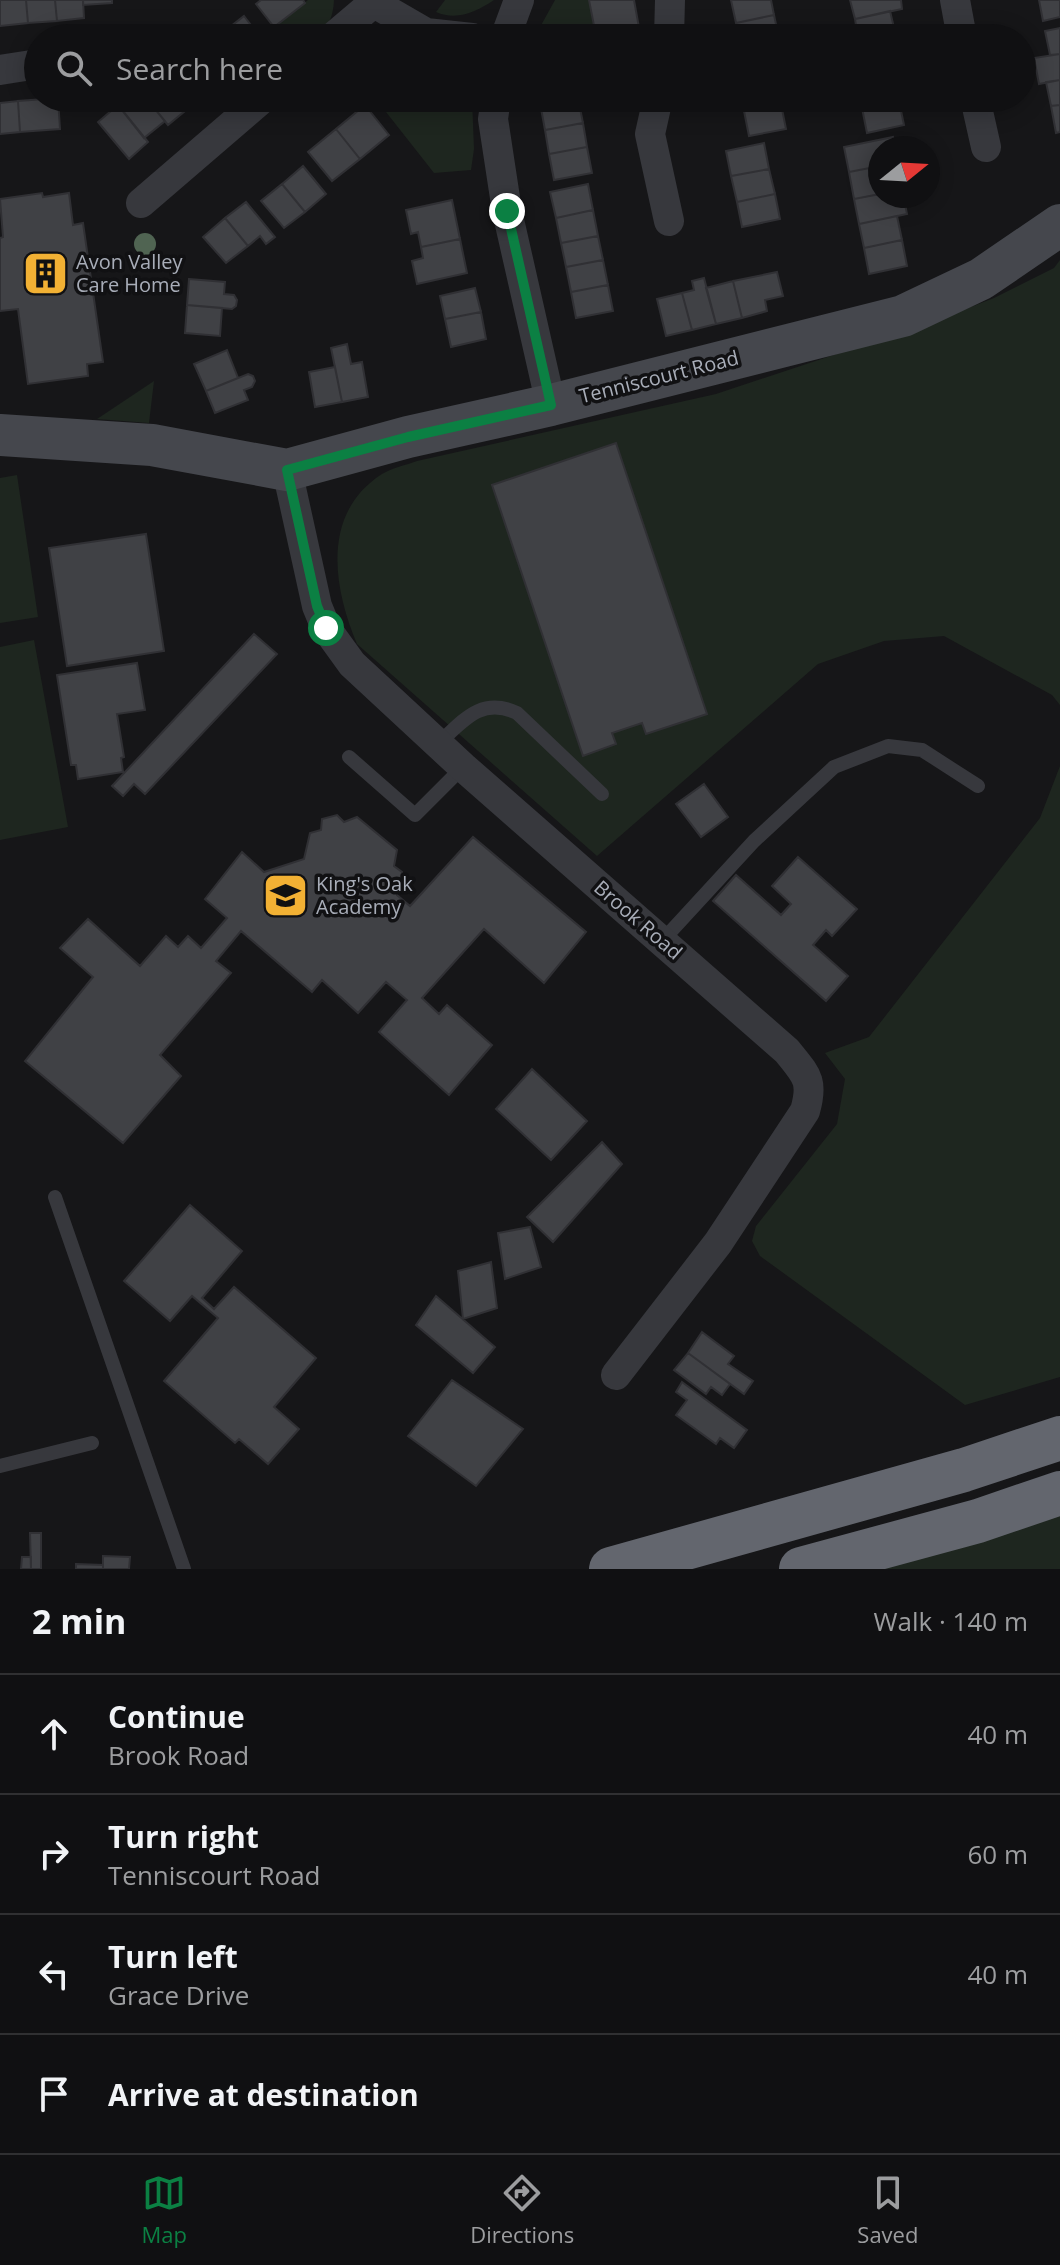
<!DOCTYPE html>
<html lang="en">
<head>
<meta charset="utf-8">
<style>
	:root { --surface:#101012; --page:#1e1e20; --text:#f1f3f6; --muted:#9c9d9f; --line:#303032; --accent:#0b8043 }
	body { margin:0; font-family:"Open Sans",sans-serif; background:var(--page); color:var(--text) }
	.compass { position:absolute; left:868px; top:136px; width:72px; height:72px; border-radius:50%; background:var(--surface); box-shadow:0 4px 20px #0003; rotate:72deg }
	.stop { position:absolute; width:24px; height:24px; margin:-18px; border:6px solid #0b8043; border-radius:50%; background:#fff }
	.stop.end { background:#0b8043; border-color:#fff; box-shadow:0 2px 8px #0008 }
	.list { margin:0; padding:0; list-style:none }
	h2 { display:flex; justify-content:space-between; align-items:center; height:104px; margin:0; padding:0 32px; font-size:34px }
	h2 small { font-size:26px; font-weight:400; color:var(--muted) }
	.list li { display:grid; grid-template-columns:52px 1fr auto; gap:24px; align-items:center; box-sizing:border-box; height:120px; padding:0 32px; border-top:2px solid var(--line) }
	.list b { display:block; font-size:30px; white-space:nowrap }
	.list p { margin:0; font-size:26px; white-space:nowrap; color:var(--muted) }
	.list em { font-size:26px; font-style:normal; color:var(--muted) }
	.icon { flex:none; width:44px; height:44px; fill:none; stroke:currentColor; stroke-width:2; stroke-linecap:round; stroke-linejoin:round }
	.map { position:relative; flex:none; width:1060px; height:1569px; overflow:hidden }
	.search { position:absolute; background:var(--surface); box-shadow:0 4px 20px #0003; left:24px; right:24px; top:24px; height:88px; display:flex; align-items:center; gap:20px; box-sizing:border-box; padding:0 28px; border-radius:44px; color:var(--muted); font-size:30px }
	.sheet { height:584px; background:var(--surface) }
	nav { display:flex; justify-content:space-around; align-items:center; box-sizing:border-box; height:112px; border-top:2px solid var(--line); background:var(--surface); font-size:22px; color:var(--muted) }
	nav a { display:grid; justify-items:center; gap:4px }
	nav .on { color:var(--accent) }
	.map>svg:first-child { display:block }
	.green { fill:#1e261f }
	.building { fill:#404145; stroke:#303034; stroke-width:2 }
	.lines { fill:none; stroke-linecap:round; stroke-linejoin:round }
	.lane { stroke:#37383d; stroke-width:14 }
	.street { stroke:#37383d; stroke-width:30 }
	.secondary { stroke:#45474d; stroke-width:42 }
	.highway { stroke:#63666e; stroke-width:44 }
	.tree { fill:#506452 }
	.route { stroke:#0b8043; stroke-width:10 }
	.labels { text-anchor:middle; stroke-width:7; stroke-linejoin:round; paint-order:stroke }
	.poi-label { font-size:20px; fill:#a8adb8; stroke:#111113; text-anchor:start }
	.street-label { font-size:20px; fill:#a8adb8; stroke:#111113 }
</style>
</head>
<body>
<div class="map">
<svg width="1060" height="1569" viewBox="0 0 1060 1569">
	<rect width="100%" height="100%" fill="#161618"/>
	<path class="green" d="M308,0H334C332,44 302,38 268,38L265,35Z
		M445,0H494C476,12 457,21 436,12Z
		M555,0H589L594,25L534,38Z
		M375,98H472L474,149L471,170L434,173Z
		M1060,260V705L1052,695L944,636L884,641L818,664L597,856L357,644C333,587 321,513 382,474C392,468 406,465 417,461L716,394L927,324L994,298L1054,268Z
		M154,381L149,423L97,419Z
		M17,475L38,617L0,623V478Z
		M34,640L68,827L0,840V647Z
		M1060,766V1377L965,1405L760,1256L752,1241L756,1226L837,1124L845,1079L825,1053L869,1037L1040,818Z
		M1060,1515V1569H874Z"/>
	<path class="building" d="M0,0H26L28,23L0,26Z
		M26,0H55L57,21L28,23Z
		M55,0H83L84,18L57,21Z
		M83,0H112V3L83,5Z
		M261,0H303L305,3L274,27L256,4Z
		M589,0H634L640,33L624,36V38H586L596,36Z
		M731,0H771L774,15L736,23Z
		M850,0H901L902,9L855,19Z
		M1039,0H1060V17L1043,21Z
		M890,11L896,36L858,38L855,19Z
		M774,15L779,38H739L736,23Z
		M244,16L261,38H224L221,34Z
		M1060,28V54L1050,55L1045,31Z
		M1060,54V80L1039,84L1034,58Z
		M1060,80V105L1051,106L1046,82Z
		M58,98L60,129L20,132L18,101Z
		M134,98H146L165,121L144,138L121,109Z
		M146,98H175L185,111L168,125Z
		M568,98H578L583,123L545,130L540,103Z
		M742,98H780L781,104L744,111Z
		M860,98H899V101L862,108Z
		M18,101L20,132L0,134V103Z
		M899,101L904,125L867,133L862,108Z
		M781,104L786,129L749,136L744,111Z
		M118,105L148,142L129,159L98,122Z
		M365,105L389,135L360,159L336,129Z
		M1060,105V132L1056,133L1051,106Z
		M583,123L587,147L549,154L545,130Z
		M336,129L360,159L332,181L308,152Z
		M893,137L895,148H880V166L849,172L844,147Z
		M764,143L769,169L731,176L726,151Z
		M587,147L592,173L554,180L549,154Z
		M303,166L326,194L305,212L282,184Z
		M880,166V194L854,199L849,172Z
		M769,169L775,194L737,202L731,176Z
		M282,184L305,212L284,228L261,201Z
		M588,184L593,210L556,218L550,192Z
		M42,193L43,197L69,193L73,225L83,223L103,362L87,364L88,376L28,384L18,309L0,311V238L3,237L0,199Z
		M775,194L780,219L742,227L737,202Z
		M880,194V196H892L893,202L904,199L907,214L859,224L854,199Z
		M452,200L460,239L421,247L418,232L411,234L406,210Z
		M246,202L275,237L266,244L260,236L248,246L225,218Z
		M593,210L598,236L561,243L556,218Z
		M897,216L902,240L864,248L859,224Z
		M225,218L248,246L226,263L203,237Z
		M598,236L603,260L566,267L561,243Z
		M460,239L467,273L417,284L412,261L423,258L421,247Z
		M902,240L907,266L869,274L864,248Z
		M603,260L608,285L571,292L566,267Z
		M777,272L783,296L765,300L767,311L742,318L733,281Z
		M704,278L716,324L692,330L682,293L694,290L692,281Z
		M189,279L225,282L224,294L234,295L237,300L236,306L232,309L187,305Z
		M733,281L742,318L716,324L706,288Z
		M608,285L613,311L576,318L571,292Z
		M475,288L481,312L445,319L440,296Z
		M682,293L692,330L666,336L657,299Z
		M187,305L222,308L220,336L185,333Z
		M481,312L486,339L451,347L445,319Z
		M347,344L351,364L362,362L368,397L342,402L331,348Z
		M227,350L238,378L206,391L194,364Z
		M335,367L342,402L315,407L309,372Z
		M248,374L253,376L255,381L252,387L244,390L248,400L215,413L206,391Z
		M616,443L707,714L646,734L642,723L612,733L616,744L583,756L492,485Z
		M146,534L164,651L67,666L49,548Z
		M254,634L277,654L145,794L134,784L123,796L112,786Z
		M137,663L145,710L117,714L124,757L121,758L123,772L78,779L76,765H71L57,675Z
		M704,784L728,817L701,837L676,804Z
		M337,815L344,822L357,817L397,850L394,866L402,872L397,895L410,906L473,837L586,932L544,983L484,929L422,998L439,1014L447,1005L492,1045L449,1095L379,1032L407,1000L386,982L358,1013L322,980L312,992L241,931L216,961L231,973L160,1055L181,1076L123,1143L25,1061L93,977L60,948L88,919L140,966L166,936L178,947L188,936L201,948L227,918L205,899L242,852L264,872L304,859L310,833L321,830L322,819Z
		M798,857L857,909L832,936L826,930L813,945L848,976L826,1001L713,901L736,875L781,915L791,904L772,886Z
		M532,1069L587,1121L551,1160L496,1109Z
		M602,1142L622,1164L553,1242L527,1217Z
		M190,1205L242,1251L202,1298L214,1309L234,1287L316,1358L274,1407L299,1429L268,1464L239,1439L235,1443L164,1381L218,1318L192,1296L170,1321L124,1281Z
		M530,1227L541,1267L505,1279L498,1233Z
		M491,1262L497,1308L463,1319L458,1271Z
		M436,1296L495,1347L473,1373L416,1325Z
		M702,1332L734,1356L728,1364L753,1381L744,1394L688,1353Z
		M688,1353L730,1384L722,1395L711,1387L706,1394L674,1370Z
		M452,1380L523,1429L476,1486L408,1436Z
		M682,1382L747,1430L734,1448L720,1438L716,1444L676,1415L687,1400L676,1392Z
		M30,1533H41V1569H31Z
		M103,1556L130,1557L129,1569H103Z
		M22,1557H31V1569H21Z
		M76,1564L103,1565V1569H76Z"/>
	<g class="lines">
		<path class="lane" d="M438,744C463,721 481,696 517,713L602,794
			M349,757L415,815L463,767
			M662,941L754,841L834,767L888,746L922,750L978,786
			M55,1197L184,1569
			M0,1466L92,1443"/>
		<path class="street" d="M369,0L426,33L472,38
			M955,0L962,38
			M332,38L372,4
			M505,38L519,0
			M669,38L670,0
			M0,70L38,64
			M496,98L493,119L507,211L551,405
			M658,98L650,134L669,221
			M975,98L986,147
			M141,203L263,98
			M287,470L317,606L326,628L352,664L463,767L787,1051C806,1075 814,1080 805,1111L718,1243L616,1375"/>
		<path class="secondary" d="M0,435L152,445L287,470L408,437L551,405L903,316L981,279L1060,225"/>
		<path class="highway" d="M611,1569L964,1470L1060,1438
			M801,1569L978,1521L1060,1493"/>
	</g>
	<circle class="tree" cx="145" cy="244" r="11"/>
	<g class="lines">
		<path class="route" d="M326,628L317,606L287,470L408,437L551,405L507,211"/>
	</g>
	<defs>
		<symbol id="building-square" viewBox="-11 -11 22 22"><rect x="-9" y="-9" width="18" height="18" rx="4" fill="#f2b134" stroke="#111113"/><path d="M-4-6H4V6H1V3H-1V6H-4ZM-2.5-4.3h1.7v1.8h-1.7ZM.8-4.3h1.7v1.8H.8ZM-2.5-1h1.7V.8h-1.7ZM.8-1h1.7V.8H.8Z" fill="#111"/></symbol>
		<symbol id="school-square" viewBox="-11 -11 22 22"><rect x="-9" y="-9" width="18" height="18" rx="4" fill="#f2b134" stroke="#111113"/><path d="M0-5L7-2L0 1L-7-2ZM-4 1L0 2.5L4 1V4Q0 6-4 4Z" fill="#111"/></symbol>
	</defs>
	<g fill-rule="evenodd">
		<use href="#building-square" x="20" y="248" width="51" height="51"/>
		<use href="#school-square" x="260" y="870" width="51" height="51"/>
	</g>
	<g class="labels">
		<g class="poi-label">
			<text x="76" y="269">Avon Valley<tspan x="76" dy="23">Care Home</tspan></text>
			<text x="316" y="891">King's Oak<tspan x="316" dy="23">Academy</tspan></text>
		</g>
		<g class="street-label">
			<text transform="translate(659 377) rotate(-14)" y="7">Tenniscourt Road</text>
			<text transform="translate(638 920) rotate(41)" y="7">Brook Road</text>
		</g>
	</g>
</svg>
<svg class="compass" viewBox="-18 -18 36 36"><path d="M0-13l5 13h-10z" fill="#e53935"/><path d="M0 13l5-13h-10z" fill="#9c9d9f"/></svg>
<div class="stop" style="left:326px;top:628px"></div>
<div class="stop end" style="left:507px;top:211px"></div>
<div class="search"><svg class="icon" aria-label="search" viewBox="0 0 24 24"><circle cx="10" cy="10" r="6"/><path d="M15 15l6 6"/></svg>Search here</div>
</div>
<section class="sheet">
<h2>2 min<small>Walk · 140 m</small></h2>
<ul class="list">
<li><svg class="icon" aria-label="ahead" viewBox="0 0 24 24"><path d="M12 20V5M6 11l6-6 6 6"/></svg><div><b>Continue</b><p>Brook Road</p></div><em>40 m</em></li>
<li><svg class="icon" aria-label="right" viewBox="0 0 24 24"><path d="M7 20v-9h11M14 6l5 5-5 5"/></svg><div><b>Turn right</b><p>Tenniscourt Road</p></div><em>60 m</em></li>
<li><svg class="icon" aria-label="left" viewBox="0 0 24 24"><path d="M17 20v-9H6M10 6l-5 5 5 5"/></svg><div><b>Turn left</b><p>Grace Drive</p></div><em>40 m</em></li>
<li><svg class="icon" aria-label="arrive" viewBox="0 0 24 24"><path d="M6 21V4h12l-3 4 3 4H6"/></svg><div><b>Arrive at destination</b></div></li>
</ul>
</section>
<nav>
<a class="on"><svg class="icon" aria-label="map" viewBox="0 0 24 24"><path d="M3 6l6-2 6 2 6-2v14l-6 2-6-2-6 2zM9 4v14M15 6v14"/></svg>Map</a>
<a><svg class="icon" aria-label="directions" viewBox="0 0 24 24"><path d="M12 3l9 9-9 9-9-9zM9 14v-3h6M13 9l2 2-2 2"/></svg>Directions</a>
<a><svg class="icon" aria-label="saved" viewBox="0 0 24 24"><path d="M7 4h10v16l-5-4-5 4z"/></svg>Saved</a>
</nav>
</body>
</html>
